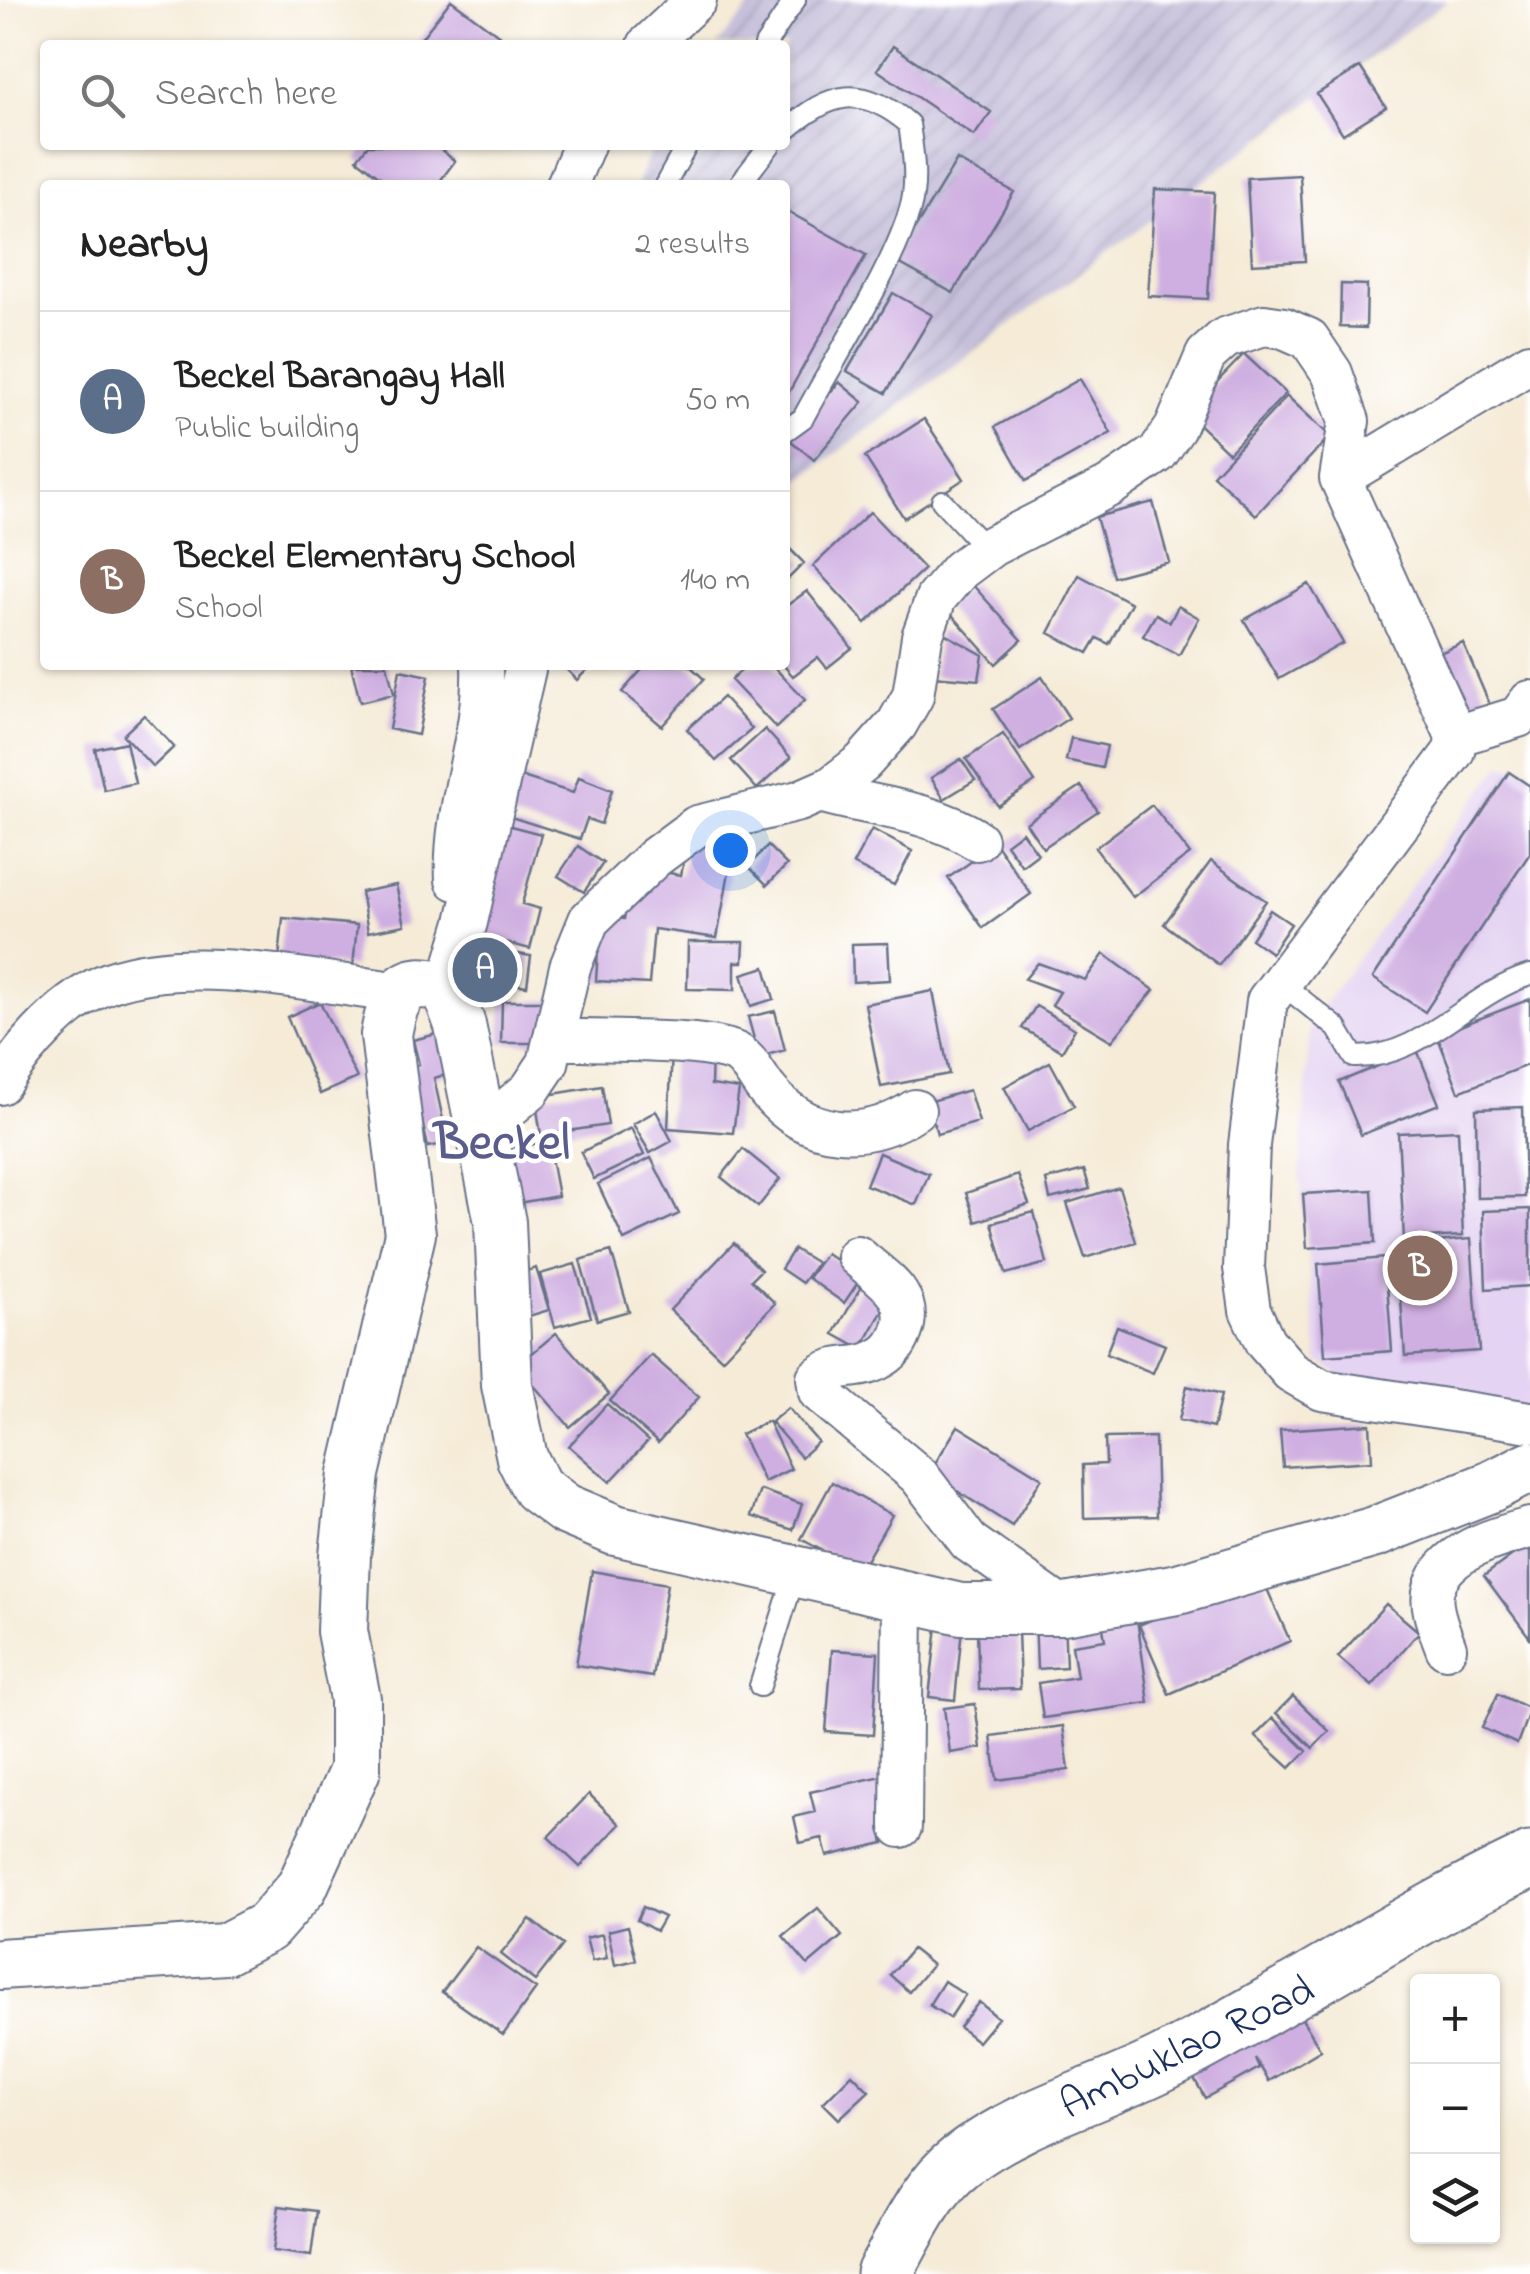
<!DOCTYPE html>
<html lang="en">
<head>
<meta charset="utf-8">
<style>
	:root { --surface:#fff; --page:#f6f6f6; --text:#222; --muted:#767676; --line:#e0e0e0; --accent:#111827 }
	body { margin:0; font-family:"Indie Flower",sans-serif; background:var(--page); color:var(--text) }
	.controls { position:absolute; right:30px; bottom:30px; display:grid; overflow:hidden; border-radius:10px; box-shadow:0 2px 8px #0004 }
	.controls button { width:90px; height:90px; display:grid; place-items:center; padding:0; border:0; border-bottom:2px solid var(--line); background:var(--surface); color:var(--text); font:50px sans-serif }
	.you { position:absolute; left:730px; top:850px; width:35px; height:35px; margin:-25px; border:8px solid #fff; border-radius:50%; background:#1a73e8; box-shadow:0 0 0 15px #1a73e833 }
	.badge { display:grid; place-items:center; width:65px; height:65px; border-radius:50%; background:var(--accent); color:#fff; font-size:32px; font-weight:700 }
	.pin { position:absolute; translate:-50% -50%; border:5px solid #fff; box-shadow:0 2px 10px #0006 }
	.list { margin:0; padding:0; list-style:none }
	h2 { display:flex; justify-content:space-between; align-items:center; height:130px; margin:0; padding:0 40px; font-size:42px }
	h2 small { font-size:32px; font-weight:400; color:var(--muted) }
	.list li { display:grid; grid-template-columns:65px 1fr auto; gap:30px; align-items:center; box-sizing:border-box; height:180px; padding:0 40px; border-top:2px solid var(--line) }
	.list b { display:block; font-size:38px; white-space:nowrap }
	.list p { margin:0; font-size:32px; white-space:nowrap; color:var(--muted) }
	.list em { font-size:32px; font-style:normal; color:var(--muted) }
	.icon { flex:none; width:55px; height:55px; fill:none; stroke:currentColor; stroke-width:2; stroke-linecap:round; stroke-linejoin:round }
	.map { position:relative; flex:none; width:1530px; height:2274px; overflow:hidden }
	.search { position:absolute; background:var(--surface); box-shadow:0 2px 8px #0004; left:40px; top:40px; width:750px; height:110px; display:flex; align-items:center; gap:25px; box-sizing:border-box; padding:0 35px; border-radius:10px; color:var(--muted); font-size:38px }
	.panel { position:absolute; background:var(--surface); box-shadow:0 2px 8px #0004; left:40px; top:180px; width:750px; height:490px; border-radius:10px }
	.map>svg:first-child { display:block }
	.built { fill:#e4d3f2 }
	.industrial { fill:url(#industrial-furrows) }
	.building { fill:#cfafe1 }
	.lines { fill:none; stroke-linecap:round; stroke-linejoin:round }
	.service-casing { stroke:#677188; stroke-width:24 }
	.minor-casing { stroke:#677188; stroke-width:44 }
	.tertiary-casing { stroke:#677188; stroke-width:54 }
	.primary-casing { stroke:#677188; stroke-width:59 }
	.service { stroke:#fff; stroke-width:20 }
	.minor { stroke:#fff; stroke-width:40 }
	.tertiary { stroke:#fff; stroke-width:50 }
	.primary { stroke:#fff; stroke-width:55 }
	.labels { text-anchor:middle; stroke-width:9; stroke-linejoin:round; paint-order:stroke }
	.street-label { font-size:42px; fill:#1b2f5e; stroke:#fff }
	.district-label { font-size:52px; font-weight:bold; fill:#5a5c8c; stroke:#fff }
</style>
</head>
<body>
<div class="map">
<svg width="1530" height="2274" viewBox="0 0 1530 2274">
	<defs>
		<pattern id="industrial-furrows" width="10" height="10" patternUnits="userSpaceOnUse" patternTransform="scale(2.5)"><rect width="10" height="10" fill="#c6c0da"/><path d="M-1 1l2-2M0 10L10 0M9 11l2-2" fill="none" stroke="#aaa5be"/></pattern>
	</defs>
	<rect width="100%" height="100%" fill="#fff"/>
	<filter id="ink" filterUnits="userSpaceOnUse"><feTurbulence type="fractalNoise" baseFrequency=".01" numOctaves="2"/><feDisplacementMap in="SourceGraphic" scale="20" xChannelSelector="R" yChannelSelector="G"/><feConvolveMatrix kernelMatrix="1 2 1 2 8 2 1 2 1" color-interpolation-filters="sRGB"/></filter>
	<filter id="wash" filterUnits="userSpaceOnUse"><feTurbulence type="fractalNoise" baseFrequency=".0048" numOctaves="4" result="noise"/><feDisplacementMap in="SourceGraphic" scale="40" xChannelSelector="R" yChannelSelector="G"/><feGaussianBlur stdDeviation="2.25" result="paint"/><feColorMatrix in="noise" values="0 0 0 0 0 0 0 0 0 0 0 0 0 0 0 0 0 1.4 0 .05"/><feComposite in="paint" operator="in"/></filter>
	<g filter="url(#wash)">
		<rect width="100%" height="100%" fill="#f5ebd7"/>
		<path class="built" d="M1501,765L1530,770V1413L1365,1393L1318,1360L1300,1176L1310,1023Z"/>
		<path class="industrial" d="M756,0H1448L785,491V185H636L654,145H785V45H717Z"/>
		<g id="blocks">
			<path class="building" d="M451,0L508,42L506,45H416Z
				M893,46L991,112L974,136L877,70Z
				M1360,67L1386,107L1343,134L1317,94Z
				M368,145H435L455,161L437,185H390L357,159Z
				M957,160L1014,192L953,293L895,261Z
				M1300,175L1305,261L1252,264L1247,178Z
				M1155,189L1214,192L1208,299L1148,296Z
				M785,210L866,255L785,399Z
				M1341,284L1367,285L1366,328L1340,327Z
				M893,293L932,315L886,393L847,371Z
				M1244,354L1286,393L1229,453L1187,413Z
				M1080,379L1111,433L1026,481L995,427Z
				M839,382L863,402L814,460L790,440Z
				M1287,396L1330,436L1256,515L1213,475Z
				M924,419L964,479L904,518L865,457Z
				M1153,502L1169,562L1113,577L1096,517Z
				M870,512L924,569L866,623L813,566Z
				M785,544L804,563L785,582Z
				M1079,575L1131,603L1109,644L1097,638L1088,653L1049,633Z
				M971,583L1022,640L996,664L945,607Z
				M1309,584L1343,643L1279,679L1244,620Z
				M807,591L852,648L827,668L818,657L793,676L785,667V607Z
				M1178,606L1199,618L1179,655L1143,636L1156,614L1170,622Z
				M940,631L983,655L979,680L933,676Z
				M1463,643L1493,712L1464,724L1435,655Z
				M351,665H387L394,694L360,702Z
				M562,665H592L577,680Z
				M646,665H689L704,679L662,726L622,692Z
				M747,665H772L805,700L776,728L731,680Z
				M400,670L429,676L418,735L389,729Z
				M1042,677L1069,718L1020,750L993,709Z
				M723,697L752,729L716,761L687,729Z
				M144,715L174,747L153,767L123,735Z
				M765,729L791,758L757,789L731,760Z
				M1003,734L1035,782L998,806L966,759Z
				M1071,738L1107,746L1102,768L1066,760Z
				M126,742L135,783L104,790L95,749Z
				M961,759L975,780L944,799L931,778Z
				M507,772L573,793L579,777L612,790L601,824L587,819L580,839L495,812Z
				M1509,772L1530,786V853L1425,1012L1373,978Z
				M1081,786L1098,811L1043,848L1026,823Z
				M1152,805L1190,854L1133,897L1095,848Z
				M503,824L541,834L522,904L540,909L530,949L474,934Z
				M872,829L912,851L894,885L853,864Z
				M1022,832L1038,854L1022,866L1006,844Z
				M689,838L733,850L717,938L654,929L649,984L596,981L600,917L624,919L628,895L651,870L681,875Z
				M996,844L1031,894L983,928L948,878Z
				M578,846L603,863L584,892L558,876Z
				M768,846L787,865L767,885L748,866Z
				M1211,861L1266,901L1219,965L1164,924Z
				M396,885L405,925L368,932L361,892Z
				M1270,910L1291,924L1271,953L1251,939Z
				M283,918L357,925L353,967L279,959Z
				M688,942H744L743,962H735V990L687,989Z
				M888,943L890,980L853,982L852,944Z
				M475,947L531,956L527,986L471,978Z
				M1104,954L1154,990L1112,1041L1052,1005L1060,992L1025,979L1038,963L1085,980Z
				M765,967L774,999L751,1006L742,974Z
				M933,991L949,1074L881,1087L865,1004Z
				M1530,999V1064L1459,1092L1437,1035Z
				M502,1001H553L552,1043H501Z
				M320,1002L357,1078L320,1094L287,1017Z
				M1036,1006L1075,1029L1062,1051L1022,1028Z
				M775,1011L785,1050L759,1057L748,1017Z
				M441,1033L452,1073L434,1078L448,1143L428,1147L422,1120L413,1122L400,1068L419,1064L413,1040Z
				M1417,1050L1439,1104L1361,1135L1339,1082Z
				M672,1053L712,1055L711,1085L739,1089L733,1133L668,1128Z
				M1050,1062L1074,1106L1028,1131L1004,1087Z
				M602,1086L608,1125L541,1135L535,1097Z
				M969,1090L979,1122L937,1134L928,1102Z
				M1523,1107L1525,1197L1477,1198L1476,1109Z
				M656,1111L672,1141L650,1153L633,1124Z
				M631,1128L644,1155L594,1179L581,1152Z
				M1458,1130L1463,1236L1404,1239L1398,1133Z
				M548,1142L558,1196L518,1203L508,1148Z
				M743,1149L780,1179L758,1207L721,1177Z
				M879,1153L929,1174L916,1205L866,1185Z
				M651,1158L679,1214L624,1240L598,1184Z
				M1084,1170L1090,1189L1050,1199L1046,1180Z
				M1018,1175L1029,1204L976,1222L966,1193Z
				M1119,1187L1136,1242L1085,1258L1067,1203Z
				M1372,1190L1375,1243L1307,1248L1303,1194Z
				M1530,1209V1286L1486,1289L1483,1211Z
				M1034,1212L1047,1263L1006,1274L992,1223Z
				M1471,1239L1479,1351L1405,1356L1397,1245Z
				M734,1243L761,1270L751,1280L775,1303L722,1359L670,1310Z
				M794,1249L817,1263L802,1283L781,1269Z
				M611,1251L629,1311L597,1320L580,1260Z
				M826,1253L861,1278L844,1303L808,1278Z
				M1385,1258L1392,1351L1325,1356L1318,1264Z
				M575,1264L591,1317L555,1327L540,1274Z
				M536,1268L549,1310L519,1319L507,1277Z
				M861,1287L888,1301L861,1349L834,1334Z
				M1117,1326L1165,1345L1153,1373L1106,1354Z
				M556,1333L609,1394L570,1427L517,1366Z
				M651,1355L699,1397L658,1443L610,1401Z
				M1187,1386L1221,1395L1213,1428L1179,1420Z
				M607,1404L648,1441L610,1482L569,1446Z
				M788,1408L818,1442L801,1457L771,1422Z
				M768,1421L791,1469L764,1482L741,1434Z
				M1370,1424L1372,1461L1283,1467L1280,1430Z
				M958,1426L1042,1478L1012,1526L929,1473Z
				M1155,1437L1157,1516L1084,1518L1083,1465L1106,1464L1105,1438Z
				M832,1482L892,1515L860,1571L801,1539Z
				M760,1490L802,1504L793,1530L751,1516Z
				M1530,1542V1638L1484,1576Z
				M592,1571L667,1584L652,1677L576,1665Z
				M1260,1573L1290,1641L1169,1694L1139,1625Z
				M1386,1604L1419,1632L1372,1686L1338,1657Z
				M1135,1605L1149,1703L1043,1718L1038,1683L1077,1677L1072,1645L1105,1640L1100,1610Z
				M1035,1617H1064L1066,1667L1037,1669Z
				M937,1626L962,1628L955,1700L929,1697Z
				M1018,1630L1020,1689L979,1690L977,1631Z
				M832,1650L878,1653L873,1735L826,1732Z
				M1498,1694L1530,1709L1517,1744L1482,1728Z
				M1293,1696L1329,1731L1313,1748L1276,1713Z
				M975,1704L981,1748L950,1753L944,1708Z
				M1273,1718L1307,1751L1290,1768L1255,1736Z
				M1063,1726L1069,1770L997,1780L991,1736Z
				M882,1776L894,1826L881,1829L884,1843L827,1856L822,1838L800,1843L794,1817L815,1812L810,1792Z
				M589,1794L620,1824L580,1867L548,1837Z
				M643,1907L664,1917L656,1931L637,1920Z
				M818,1908L842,1936L808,1965L783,1936Z
				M530,1919L563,1945L535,1981L501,1954Z
				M628,1926L636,1960L615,1965L608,1931Z
				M602,1934L607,1958L592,1961L586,1938Z
				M476,1947L536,1989L503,2035L442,1992Z
				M912,1949L932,1965L909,1992L890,1975Z
				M944,1981L965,1995L950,2018L929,2005Z
				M979,2002L998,2018L978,2042L959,2027Z
				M1296,2009L1321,2050L1269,2081L1255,2058L1259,2068L1205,2098L1190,2071Z
				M852,2074L869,2091L839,2119L823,2103Z
				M279,2206L317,2211L311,2256L273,2251Z"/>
		</g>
	</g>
	<g filter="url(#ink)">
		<use href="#blocks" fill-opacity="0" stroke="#677188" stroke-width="2.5"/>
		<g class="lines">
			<defs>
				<path id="service" d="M765,45L795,0
					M785,131C830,91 862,84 909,124C913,152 918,181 910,209C892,271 834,359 803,418L785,431
					M665,185L687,145
					M739,185L770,145
					M942,501L987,550
					M1282,984L1337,1028L1354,1057C1423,1059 1467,994 1530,975
					M760,1686L795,1574"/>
				<path id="minor" d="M648,45L696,0
					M567,185L584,145
					M1340,478L1530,363
					M1456,736L1518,717L1530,701
					M820,792C872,807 931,810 977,840
					M456,880C452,806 485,738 482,665
					M447,989L467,922L526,665
					M556,1039C604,1042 690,1038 732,1051C748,1056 757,1078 767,1090C806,1139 865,1143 915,1110
					M0,1084C25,1046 66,998 111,982C193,953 314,982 400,993
					M481,1131L530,1090L548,1063L570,967L589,920L654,858L697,826L799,801L831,787L863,762L897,724L913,696L922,637L936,598L960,570L992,546L1110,486L1158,453L1175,428L1206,355L1225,338L1264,325L1284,328L1309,339L1332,373L1349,421L1340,478L1456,736L1454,751L1267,1001L1249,1145L1244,1268L1250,1310L1265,1342L1291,1372L1322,1390L1530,1422
					M857,1256C881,1278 915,1295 902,1331C896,1348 887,1357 870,1363C851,1370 833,1364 817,1378L819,1392L919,1476L969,1542L1064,1609
					M1446,1648C1440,1631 1428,1606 1434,1588C1445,1550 1498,1537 1530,1528
					M901,1827L903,1597"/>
				<path id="tertiary" d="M0,1964L225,1949L267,1927L302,1887L355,1770V1699L342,1631L345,1555L354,1474L410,1234L386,1035C393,995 404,972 447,989L460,1025L500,1222L507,1385L522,1458L537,1488L565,1509L615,1530L961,1609H1064L1178,1589L1375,1532L1490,1487L1530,1467"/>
				<path id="primary" d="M884,2274C905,2237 926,2188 960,2162C1021,2115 1098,2096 1165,2062C1289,1999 1405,1919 1530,1860"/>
			</defs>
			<use href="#service" class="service-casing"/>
			<use href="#minor" class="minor-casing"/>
			<use href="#tertiary" class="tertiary-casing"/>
			<use href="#primary" class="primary-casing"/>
			<use href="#service" class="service"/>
			<use href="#minor" class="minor"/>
			<use href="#tertiary" class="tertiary"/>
			<use href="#primary" class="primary"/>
		</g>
	</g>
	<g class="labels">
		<g class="street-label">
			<text transform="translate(1186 2045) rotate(-26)" y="15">Ambuklao Road</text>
		</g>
		<g class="district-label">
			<text x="502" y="1158">Beckel</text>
		</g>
	</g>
</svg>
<div class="controls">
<button>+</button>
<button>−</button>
<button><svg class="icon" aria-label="layers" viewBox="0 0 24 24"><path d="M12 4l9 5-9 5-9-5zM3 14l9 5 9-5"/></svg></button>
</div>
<div class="you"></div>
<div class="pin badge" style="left:485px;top:970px;background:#5c6f8a">A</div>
<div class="pin badge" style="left:1420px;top:1268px;background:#8d6e63">B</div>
<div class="search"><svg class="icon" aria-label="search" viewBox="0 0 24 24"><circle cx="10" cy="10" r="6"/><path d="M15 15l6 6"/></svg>Search here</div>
<section class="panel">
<h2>Nearby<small>2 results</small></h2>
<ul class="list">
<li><span class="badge" style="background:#5c6f8a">A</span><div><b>Beckel Barangay Hall</b><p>Public building</p></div><em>50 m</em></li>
<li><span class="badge" style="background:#8d6e63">B</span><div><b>Beckel Elementary School</b><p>School</p></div><em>140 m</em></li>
</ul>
</section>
</div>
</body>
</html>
